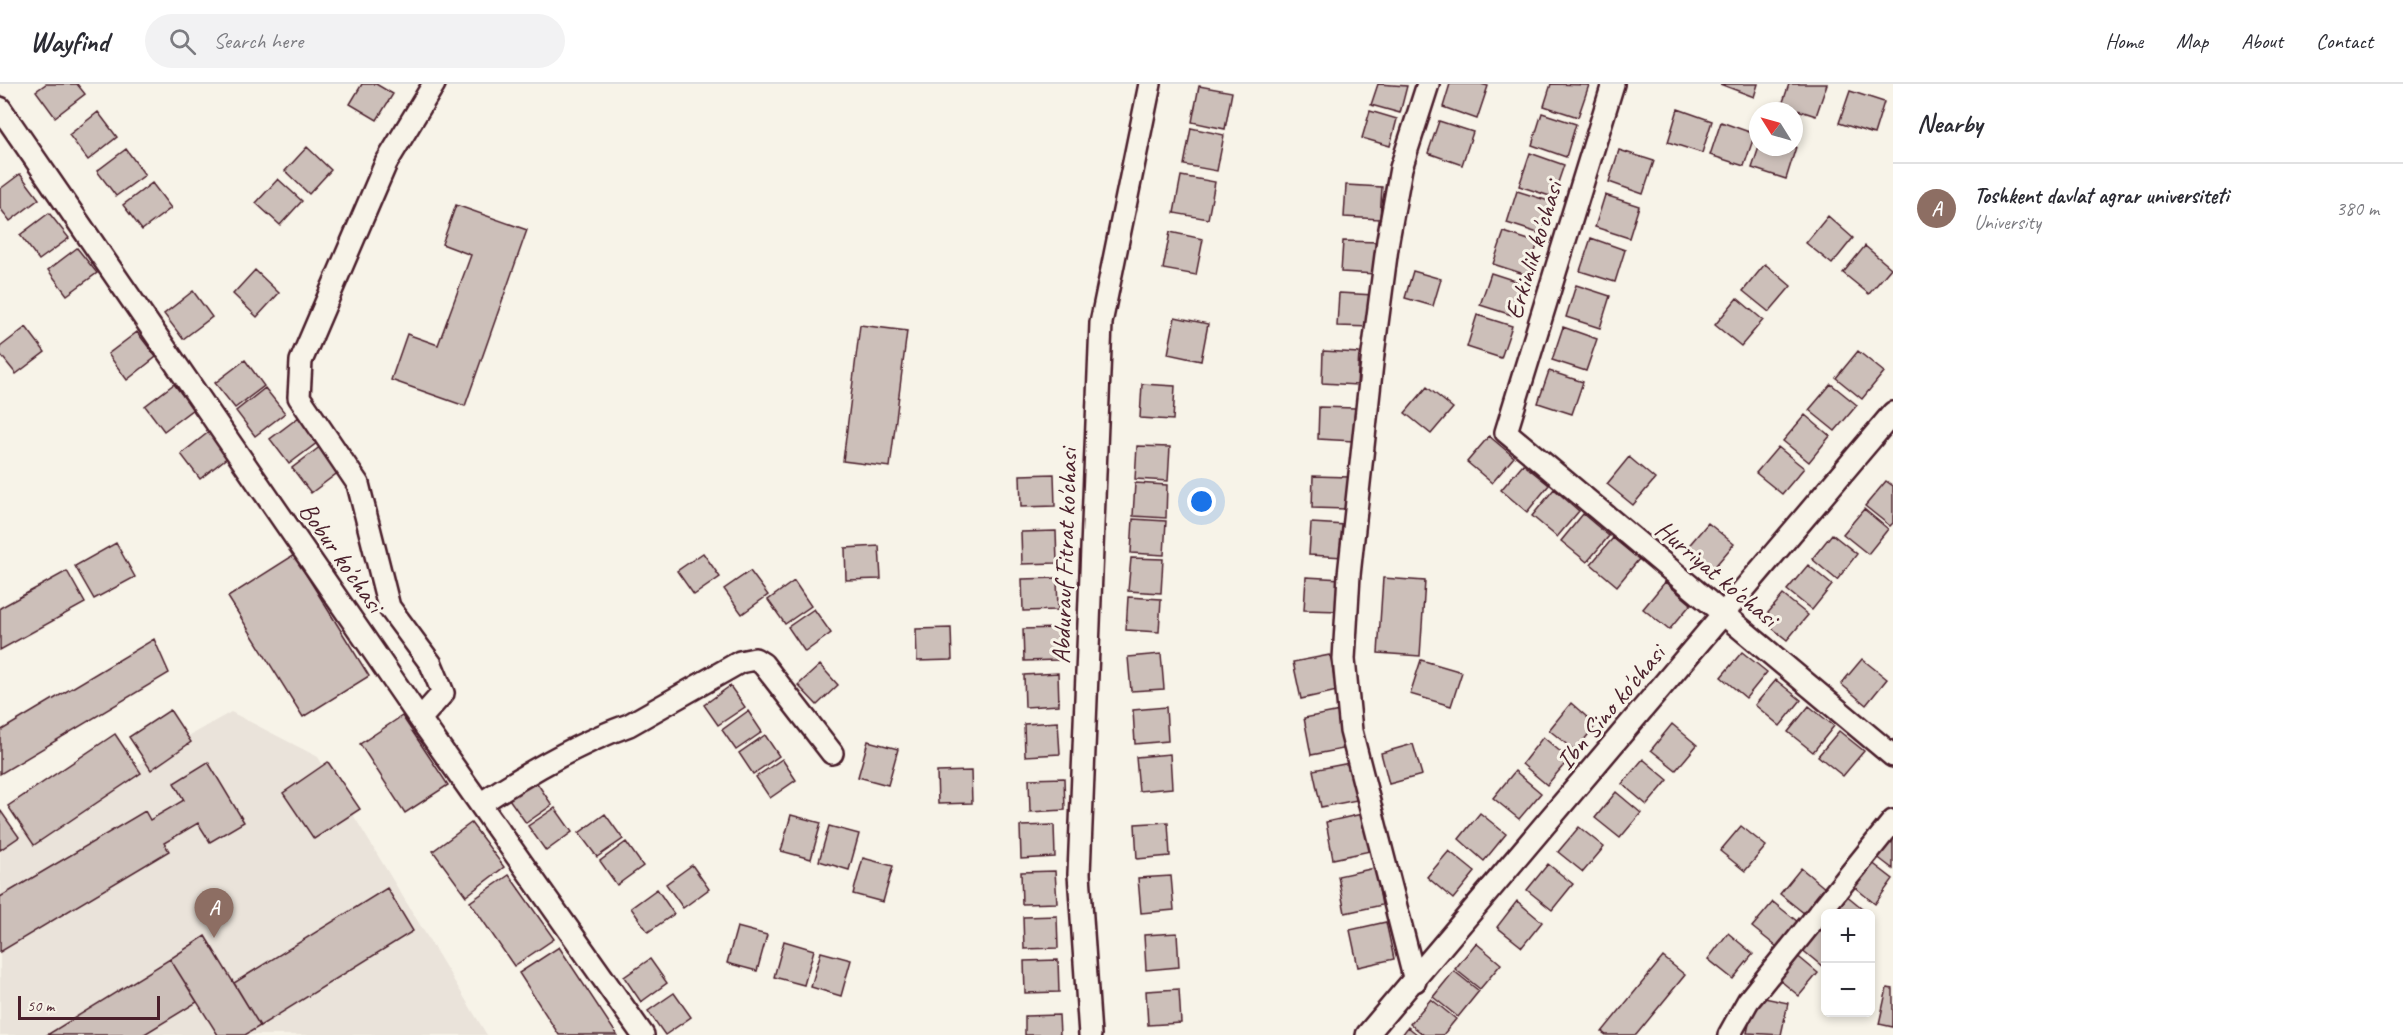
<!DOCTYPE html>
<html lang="en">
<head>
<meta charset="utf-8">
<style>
	:root { --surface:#fff; --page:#f2f2f3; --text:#2b2b33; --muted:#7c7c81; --line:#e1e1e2; --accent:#c8321e }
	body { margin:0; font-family:Caveat,sans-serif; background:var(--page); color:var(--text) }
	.controls { position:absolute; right:18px; bottom:18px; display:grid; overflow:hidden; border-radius:9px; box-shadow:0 3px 9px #0003 }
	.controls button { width:54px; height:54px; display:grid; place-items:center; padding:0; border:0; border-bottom:2px solid var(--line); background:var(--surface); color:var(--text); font:30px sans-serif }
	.compass { position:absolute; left:1749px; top:18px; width:54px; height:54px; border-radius:50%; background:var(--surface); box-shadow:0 3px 9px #0003; rotate:307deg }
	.scale { position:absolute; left:18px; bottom:15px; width:142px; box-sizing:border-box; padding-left:6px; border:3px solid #4a1f2b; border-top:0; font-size:16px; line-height:21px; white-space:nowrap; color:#4a1f2b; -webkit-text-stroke:4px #f7f3e8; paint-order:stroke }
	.you { position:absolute; left:1202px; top:418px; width:21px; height:21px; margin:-15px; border:4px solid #fff; border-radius:50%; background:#1a73e8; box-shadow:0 0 0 9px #1a73e833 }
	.badge { display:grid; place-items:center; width:39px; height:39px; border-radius:50%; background:var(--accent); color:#fff; font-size:20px; font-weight:700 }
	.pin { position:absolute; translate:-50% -50px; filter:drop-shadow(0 2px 3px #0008) }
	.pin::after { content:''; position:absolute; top:32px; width:21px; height:18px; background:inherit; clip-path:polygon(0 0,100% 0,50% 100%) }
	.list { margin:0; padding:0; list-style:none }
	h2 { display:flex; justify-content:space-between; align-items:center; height:78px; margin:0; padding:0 24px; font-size:26px }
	h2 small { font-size:20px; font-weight:400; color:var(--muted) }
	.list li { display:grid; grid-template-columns:39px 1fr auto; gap:18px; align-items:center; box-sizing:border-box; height:90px; padding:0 24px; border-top:2px solid var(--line) }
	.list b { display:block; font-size:22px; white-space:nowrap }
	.list p { margin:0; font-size:20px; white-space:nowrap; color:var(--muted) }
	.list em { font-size:20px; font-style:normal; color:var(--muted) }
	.icon { flex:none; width:33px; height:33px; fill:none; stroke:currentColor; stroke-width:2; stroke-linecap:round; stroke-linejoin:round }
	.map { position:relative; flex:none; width:1893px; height:951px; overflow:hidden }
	header { display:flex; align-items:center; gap:36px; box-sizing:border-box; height:84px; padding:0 30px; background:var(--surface); border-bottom:2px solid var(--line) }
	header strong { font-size:28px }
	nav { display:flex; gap:33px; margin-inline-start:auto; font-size:21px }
	.search { width:420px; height:54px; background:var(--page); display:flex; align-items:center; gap:15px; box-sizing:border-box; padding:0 21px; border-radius:33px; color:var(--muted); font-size:22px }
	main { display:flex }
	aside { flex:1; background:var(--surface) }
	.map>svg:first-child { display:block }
	.built { fill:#eae3da }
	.building { fill:#ccbfb9; stroke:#4a1f2b; stroke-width:1.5 }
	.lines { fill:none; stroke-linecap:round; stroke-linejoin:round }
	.street-casing { stroke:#4a1f2b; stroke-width:26 }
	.street { stroke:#f7f3e8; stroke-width:21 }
	.labels { text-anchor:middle; stroke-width:6; stroke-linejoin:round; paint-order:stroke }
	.street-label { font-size:26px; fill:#4a1f2b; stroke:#f7f3e8 }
</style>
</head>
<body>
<header>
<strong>Wayfind</strong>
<div class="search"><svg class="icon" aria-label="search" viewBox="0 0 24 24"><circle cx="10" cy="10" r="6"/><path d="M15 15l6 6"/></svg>Search here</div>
<nav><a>Home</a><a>Map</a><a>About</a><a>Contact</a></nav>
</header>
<main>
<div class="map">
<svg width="1893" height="951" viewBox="0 0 1893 951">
	<rect width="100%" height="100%" fill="#f7f3e8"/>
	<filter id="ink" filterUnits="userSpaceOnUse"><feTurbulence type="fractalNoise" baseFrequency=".0167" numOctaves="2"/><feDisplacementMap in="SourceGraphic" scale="12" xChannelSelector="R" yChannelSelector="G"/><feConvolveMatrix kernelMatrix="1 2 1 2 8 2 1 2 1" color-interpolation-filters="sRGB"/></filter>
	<g filter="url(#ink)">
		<path class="built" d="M231,628L318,673L487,951H0V758Z"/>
		<path class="building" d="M46,0H77L85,10L55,33L36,7Z
			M362,0H376L393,10L377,36L350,20Z
			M1378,0L1407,2L1400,29L1371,21Z
			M1450,0H1481L1488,2L1477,35L1443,23Z
			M1551,0L1589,1L1578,33L1544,22Z
			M1720,0H1758L1754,13Z
			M1789,0H1827L1816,32L1782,21Z
			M1199,2L1232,8L1225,45L1192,38Z
			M1850,7L1884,18L1874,50L1839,39Z
			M1678,25L1712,37L1702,69L1668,58Z
			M1370,27L1397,35L1390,62L1362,54Z
			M98,28L117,53L88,76L69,51Z
			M1542,29L1576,40L1566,73L1532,61Z
			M1439,37L1473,48L1462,81L1428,69Z
			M1721,38L1755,50L1744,82L1710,71Z
			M1191,44L1224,51L1217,87L1184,81Z
			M307,63L331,86L309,110L285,87Z
			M1759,63H1796L1786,95L1752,84Z
			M126,65L145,91L116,112L97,87Z
			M1619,66L1654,77L1643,110L1609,98Z
			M1530,69L1564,81L1553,113L1519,102Z
			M20,90L39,115L10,137L0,124V105Z
			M1181,92L1215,98L1208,135L1174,129Z
			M278,95L302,117L280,141L256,119Z
			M152,99L171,124L142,146L123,121Z
			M1346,101L1382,103L1380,135L1344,133Z
			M1517,107L1552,118L1541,150L1507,139Z
			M1605,111L1639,122L1629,154L1595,143Z
			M456,121L527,146L465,322L391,296L407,250L438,261L471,171L442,160Z
			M49,129L69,154L39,176L20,151Z
			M1828,132L1853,154L1832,180L1806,159Z
			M1170,148L1203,155L1196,191L1163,185Z
			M1504,148L1538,159L1527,191L1493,180Z
			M1591,154L1625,166L1615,198L1580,187Z
			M1343,157L1378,158L1376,190L1341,188Z
			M1865,162L1891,184L1869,210L1843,189Z
			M77,164L97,189L67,211L48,186Z
			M1765,180L1791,202L1769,228L1743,207Z
			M255,186L279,209L257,233L233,210Z
			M1413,187L1441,195L1433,222L1405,214Z
			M1491,189L1525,200L1515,232L1480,221Z
			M1576,201L1610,212L1600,244L1566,233Z
			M193,207L212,233L183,255L164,230Z
			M1339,209L1374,211L1373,243L1337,242Z
			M1737,214L1763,236L1741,262L1715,241Z
			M1477,231L1512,242L1501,274L1467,263Z
			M1175,233L1208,240L1201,277L1168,270Z
			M860,241L907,247L890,383L843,377Z
			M26,243L45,268L16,290L0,270V263Z
			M1563,243L1597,255L1586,287L1552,276Z
			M137,248L156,273L127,296L108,270Z
			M1323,267L1359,269L1357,301L1322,299Z
			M1858,267L1884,288L1862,315L1836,294Z
			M245,276L264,302L235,324L215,299Z
			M1549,287L1583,298L1572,330L1538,319Z
			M174,300L193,325L164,347L145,322Z
			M1142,300L1175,302L1173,336L1140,334Z
			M1831,300L1857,321L1835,347L1809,326Z
			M1427,303L1453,324L1431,350L1405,329Z
			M265,304L285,329L255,352L236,327Z
			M1319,323L1355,324L1353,357L1318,355Z
			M1805,331L1830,352L1809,378L1783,357Z
			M299,333L318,358L289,380L270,355Z
			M210,347L229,372L200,395L181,370Z
			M1489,352L1514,373L1492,399L1467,378Z
			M321,362L340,387L311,409L292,384Z
			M1137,362L1170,363L1168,397L1135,395Z
			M1778,363L1804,384L1782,410L1756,389Z
			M1629,373L1655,395L1633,421L1607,400Z
			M1523,380L1549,401L1527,428L1501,406Z
			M1054,390L1055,422L1021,423L1020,391Z
			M1313,392L1349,393L1347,425L1312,424Z
			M1886,397L1893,402V439L1890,442L1865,422Z
			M1135,399L1167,401L1166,434L1133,432Z
			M1554,405L1579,427L1557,453L1532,432Z
			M1864,425L1888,445L1868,470L1843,450Z
			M1583,430L1609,452L1587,478L1561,457Z
			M1133,435L1166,437L1164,471L1131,469Z
			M1311,439L1346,441L1344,473L1309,471Z
			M1708,439L1734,460L1712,486L1686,465Z
			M1056,447L1057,479L1022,480L1021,448Z
			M1832,450L1857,470L1837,496L1812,475Z
			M1613,454L1639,475L1617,502L1591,480Z
			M116,459L135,493L94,515L75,482Z
			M879,462L881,495L846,496L845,464Z
			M703,469L720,493L694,511L677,487Z
			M294,471L369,592L303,633L228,513Z
			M1131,474L1163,475L1161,509L1128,507Z
			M1808,481L1832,501L1812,526L1787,506Z
			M67,487L85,519L0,566V524Z
			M750,487L768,511L742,530L724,505Z
			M1306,493L1342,495L1340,527L1304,526Z
			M1057,494L1058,526L1023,527L1022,495Z
			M1383,494L1425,497L1420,572L1378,569Z
			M794,497L811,522L785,540L768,516Z
			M1665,498L1691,520L1669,546L1643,525Z
			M1783,511L1808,531L1787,556L1762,536Z
			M1128,513L1161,515L1159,548L1126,546Z
			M814,525L831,549L805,568L788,543Z
			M951,544L952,576L917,577L916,545Z
			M1058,544V576L1024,577L1023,545Z
			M154,555L169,589L0,690V647Z
			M1742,568L1767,588L1746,614L1721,593Z
			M1161,570L1164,605L1131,607L1128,573Z
			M1330,571L1337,607L1301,615L1293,578Z
			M1862,575L1887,595L1866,621L1841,600Z
			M1421,576L1462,588L1451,622L1410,610Z
			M820,581L838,601L817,621L798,601Z
			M1058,589L1059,621L1025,623L1024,591Z
			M1776,596L1801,616L1780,642L1755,621Z
			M730,602L745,623L718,641L704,621Z
			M1571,619L1596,641L1575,667L1549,646Z
			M1809,622L1834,642L1813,668L1788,648Z
			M1166,623L1168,657L1135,660L1133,626Z
			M170,626L191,658L151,686L129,653Z
			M748,627L762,648L736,666L722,646Z
			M1340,627L1348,664L1311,671L1304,634Z
			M402,632L448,701L405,729L360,660Z
			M1058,638L1060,670L1025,672L1024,640Z
			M1672,640L1697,661L1676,686L1651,666Z
			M1839,647L1864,667L1843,692L1818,672Z
			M115,650L141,689L34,761L8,722Z
			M765,651L779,672L753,690L739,669Z
			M1543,653L1569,675L1547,701L1522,680Z
			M868,657L898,665L888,701L858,693Z
			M1413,660L1422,691L1389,700L1381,669Z
			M1170,670L1172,704L1139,707L1136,673Z
			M782,675L796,696L770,714L756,693Z
			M1643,675L1668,696L1647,721L1622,700Z
			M208,678L244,738L210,758L198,739L164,759L169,767L0,868V813L145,727L150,736L184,716L174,699Z
			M328,678L360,725L314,755L283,709Z
			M1350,679L1357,716L1321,723L1313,686Z
			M971,687L972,719L938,720L937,688Z
			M1515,687L1541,709L1519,735L1493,714Z
			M1064,694L1065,726L1030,728L1029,695Z
			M535,696L552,721L526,739L509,715Z
			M1616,708L1641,729L1620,754L1595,734Z
			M555,724L572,748L546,767L528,742Z
			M0,726L19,753L0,766Z
			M1480,729L1506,750L1484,777L1459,755Z
			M605,730L623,755L597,773L579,749Z
			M1362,730L1370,767L1333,775L1326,738Z
			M791,731L821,739L811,775L781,767Z
			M1168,738L1170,772L1137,775L1135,740Z
			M471,739L504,783L466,812L433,767Z
			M1054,741L1055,773L1021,775L1020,742Z
			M829,742L859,750L849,786L819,777Z
			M1741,742L1766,762L1745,787L1720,767Z
			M1579,743L1604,763L1583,788L1558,768Z
			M1893,752V785L1876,772Z
			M626,758L643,782L617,801L600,777Z
			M1449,767L1475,788L1453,815L1427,793Z
			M863,774L893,782L883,818L853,810Z
			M1871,778L1893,795L1875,820L1852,801Z
			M1548,780L1573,800L1552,826L1527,806Z
			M692,781L709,805L683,824L666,800Z
			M1375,784L1382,821L1345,829L1338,792Z
			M1801,784L1826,805L1805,830L1780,810Z
			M1055,787L1057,819L1022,820L1021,788Z
			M509,791L554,855L514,882L470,818Z
			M1171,792L1174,826L1141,829L1138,794Z
			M387,804L413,847L260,942L234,899Z
			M657,805L674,830L648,848L631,824Z
			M1845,810L1868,829L1867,830H1829Z
			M1517,817L1542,838L1522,863L1497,843Z
			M1773,818L1798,838L1777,863L1752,843Z
			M1057,832L1058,864L1024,865L1023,833Z
			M1386,838L1394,875L1358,883L1350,846Z
			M1819,841L1826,847V880L1823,883L1800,864Z
			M737,843L767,851L757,887L727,879Z
			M1177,849L1179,883L1146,886L1144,851Z
			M1728,849L1753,870L1733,895L1708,875Z
			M205,852L260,942L245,951H218L170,875Z
			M784,857L814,866L804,901L774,893Z
			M1476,859L1501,880L1480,905L1455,885Z
			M559,863L617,951H559L519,889Z
			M821,868L851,876L841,912L811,903Z
			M1795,870L1818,889L1799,912L1776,893Z
			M1663,873L1685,891L1636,951H1606L1602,948Z
			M170,875L197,918L143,951H47Z
			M650,875L667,899L641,918L624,893Z
			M1058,876L1059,908L1025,909L1024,877Z
			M1454,887L1479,907L1458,933L1433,913Z
			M1887,904L1893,905V943L1879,940Z
			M1179,905L1181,939L1148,941L1146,907Z
			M674,909L691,933L665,951L648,927Z
			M1755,912L1788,919L1781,951L1747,949Z
			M1431,915L1456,935L1443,951H1424L1410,940Z
			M1059,931L1060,951H1025V932Z
			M1408,943L1418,951H1402Z"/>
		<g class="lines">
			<defs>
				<path id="street" d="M1613,0L1506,348L1893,672
					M0,24L420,635L643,951
					M420,635L443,609L431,580L389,523L358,400L299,313L301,277L386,79L434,0
					M480,720C527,689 576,660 629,641L740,578L755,575L763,580L832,669
					M1415,897L1351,647L1344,575L1349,491L1373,270L1388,156L1401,84L1428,0
					M1090,951L1079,790L1101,239L1150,0
					M1367,951L1893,329
					M1729,951L1748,917L1893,737"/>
			</defs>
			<use href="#street" class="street-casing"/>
			<use href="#street" class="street"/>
		</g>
	</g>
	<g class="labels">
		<g class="street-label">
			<text transform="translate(1533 166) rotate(-73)" y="9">Erkinlik ko'chasi</text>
			<text transform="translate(1064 472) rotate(-88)" y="9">Abdurauf Fitrat ko'chasi</text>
			<text transform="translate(342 473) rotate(55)" y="9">Bobur ko'chasi</text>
			<text transform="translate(1717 489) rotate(40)" y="9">Hurriyat ko'chasi</text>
			<text transform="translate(1610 623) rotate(-50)" y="9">Ibn Sino ko'chasi</text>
		</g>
	</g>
</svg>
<div class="controls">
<button>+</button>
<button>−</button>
</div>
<svg class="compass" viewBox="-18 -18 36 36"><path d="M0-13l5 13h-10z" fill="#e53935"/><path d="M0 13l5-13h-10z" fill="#7c7c81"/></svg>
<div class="scale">50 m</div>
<div class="you"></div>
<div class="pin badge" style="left:214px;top:854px;background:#8d6e63">A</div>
</div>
<aside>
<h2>Nearby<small></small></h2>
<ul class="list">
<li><span class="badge" style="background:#8d6e63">A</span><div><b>Toshkent davlat agrar universiteti</b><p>University</p></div><em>380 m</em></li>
</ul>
</aside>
</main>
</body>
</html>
